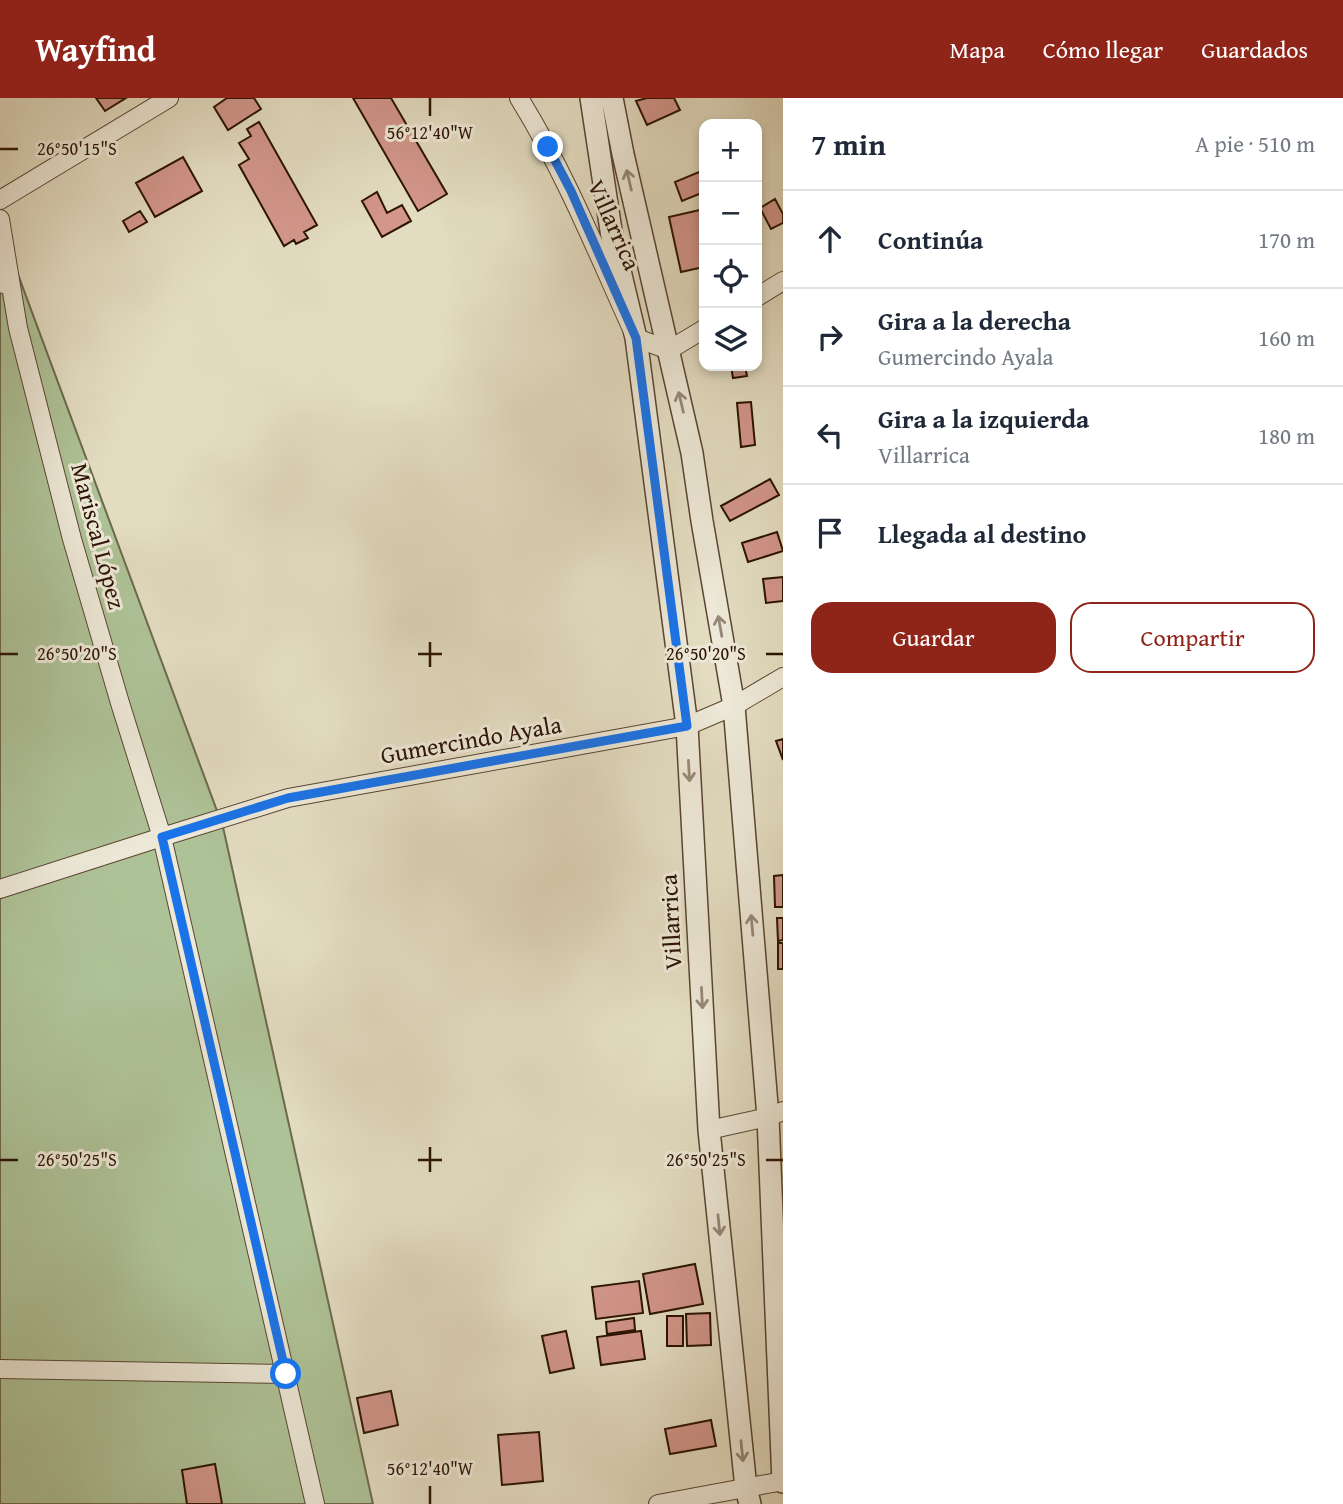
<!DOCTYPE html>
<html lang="es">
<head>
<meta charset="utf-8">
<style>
	:root { --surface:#fff; --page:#f2f2f3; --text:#1f2937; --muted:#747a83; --line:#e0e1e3; --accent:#8f2418 }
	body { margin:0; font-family:"Gentium Book Plus",serif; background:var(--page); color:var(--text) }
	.controls { position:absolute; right:21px; top:21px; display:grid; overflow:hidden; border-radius:14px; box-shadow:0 4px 10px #0003 }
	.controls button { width:63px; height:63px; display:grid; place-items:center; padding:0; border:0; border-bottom:2px solid var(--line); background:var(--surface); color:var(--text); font:35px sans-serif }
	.stop { position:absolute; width:21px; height:21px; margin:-16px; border:5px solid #1a73e8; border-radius:50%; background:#fff }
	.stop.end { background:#1a73e8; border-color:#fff; box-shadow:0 2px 7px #0008 }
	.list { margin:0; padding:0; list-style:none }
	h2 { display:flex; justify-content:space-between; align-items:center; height:91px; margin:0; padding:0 28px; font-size:30px }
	h2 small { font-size:23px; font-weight:400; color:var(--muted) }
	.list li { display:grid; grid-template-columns:46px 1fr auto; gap:21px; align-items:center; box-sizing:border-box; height:98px; padding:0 28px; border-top:2px solid var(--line) }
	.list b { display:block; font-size:26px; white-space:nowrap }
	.list p { margin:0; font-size:23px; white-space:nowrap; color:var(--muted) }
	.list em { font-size:23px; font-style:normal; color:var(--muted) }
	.actions { display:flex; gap:14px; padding:21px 28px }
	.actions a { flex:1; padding:16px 0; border:2px solid var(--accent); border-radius:21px; text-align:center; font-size:24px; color:var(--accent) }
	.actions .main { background:var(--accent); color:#fff }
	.icon { flex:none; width:38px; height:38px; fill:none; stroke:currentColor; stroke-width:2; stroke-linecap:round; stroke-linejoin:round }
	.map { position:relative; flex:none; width:783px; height:1406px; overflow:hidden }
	header { display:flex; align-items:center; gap:42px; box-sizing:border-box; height:98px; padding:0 35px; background:var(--accent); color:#fff }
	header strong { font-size:33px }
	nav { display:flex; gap:38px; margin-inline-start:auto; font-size:24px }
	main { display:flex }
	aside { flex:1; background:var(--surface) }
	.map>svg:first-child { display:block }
	.green { fill:#aec297; stroke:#6c6a4c; stroke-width:2 }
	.building { fill:#d2968a; stroke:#2b1302; stroke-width:2 }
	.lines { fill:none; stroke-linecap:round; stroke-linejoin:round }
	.minor-casing { stroke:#594532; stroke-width:20 }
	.tertiary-casing { stroke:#594532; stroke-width:24 }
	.minor { stroke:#ede8d7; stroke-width:18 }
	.tertiary { stroke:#ede8d7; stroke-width:21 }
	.oneway { stroke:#968877 }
	.route { stroke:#1a73e8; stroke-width:9 }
	.ticks { fill:none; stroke:#2b1302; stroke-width:2.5 }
	.labels { text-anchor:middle; stroke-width:6; stroke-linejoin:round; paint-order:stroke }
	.street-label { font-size:24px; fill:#2b1302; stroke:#ede8d7 }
	.ticks-label { font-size:18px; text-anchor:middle; fill:#2b1302; stroke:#ede8d7; stroke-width:6; stroke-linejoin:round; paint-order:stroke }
</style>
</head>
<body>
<header>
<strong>Wayfind</strong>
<nav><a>Mapa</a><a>Cómo llegar</a><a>Guardados</a></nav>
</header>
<main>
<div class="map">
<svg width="783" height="1406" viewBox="0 0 783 1406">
	<rect width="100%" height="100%" fill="#e3dcc1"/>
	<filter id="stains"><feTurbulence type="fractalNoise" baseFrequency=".00286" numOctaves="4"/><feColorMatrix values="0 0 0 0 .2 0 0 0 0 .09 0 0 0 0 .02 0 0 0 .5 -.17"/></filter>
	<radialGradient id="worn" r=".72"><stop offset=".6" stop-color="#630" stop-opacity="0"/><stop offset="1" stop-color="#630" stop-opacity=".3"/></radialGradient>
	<path class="green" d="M0,128L223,729L373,1406H0Z"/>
	<path class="building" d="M96,0H126L105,13Z
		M227,0H254L261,11L228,32L214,9Z
		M353,0H391L447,96L418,113Z
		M647,0H674L680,12L647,27L636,3Z
		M259,24L317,127L304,134L308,140L296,146L294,142L284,148L239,67L249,61L239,45L251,38L247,31Z
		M183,59L202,93L155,119L136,85Z
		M699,74L704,88V94L682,103L675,84Z
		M377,94L387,115L402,107L411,123L382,139L362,103Z
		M775,101L783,116V125L771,131L760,110Z
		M704,111V169L681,174L669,119Z
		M140,113L147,124L129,134L123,123Z
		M731,268H745L747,278L733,280Z
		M751,304L755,347L741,349L737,305Z
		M770,381L779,397L730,423L721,408Z
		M777,434L783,453L748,464L742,445Z
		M783,479V503L766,505L763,481Z
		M783,641V662L776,643Z
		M783,777V809H775L774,778Z
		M777,820H783V842L778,843Z
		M778,845H783V871H778Z
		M695,1166L703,1206L650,1216L643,1176Z
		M639,1183L643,1215L596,1221L592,1189Z
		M710,1215L711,1247L687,1248L686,1216Z
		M667,1218H683V1248H667Z
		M634,1220L635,1232L607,1236L606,1224Z
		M566,1233L574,1270L550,1275L542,1238Z
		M641,1233L645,1261L601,1267L597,1239Z
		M391,1293L398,1327L364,1335L357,1300Z
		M711,1322L716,1348L670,1356L665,1331Z
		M539,1334L543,1383L502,1387L498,1337Z
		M215,1366L222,1406H187L182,1372Z"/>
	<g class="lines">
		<defs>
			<path id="minor" d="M519,0C566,76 599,159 636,240L669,252L704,231
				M0,102L169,0
				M0,121L11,188
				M0,185L11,188L18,230L72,441L120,605L162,739L315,1406
				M757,199L783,183
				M0,791L162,739L288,700L687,628L734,608L783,579
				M709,1032L768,1019L783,1013
				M0,1271L286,1276
				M658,1406L783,1383"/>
			<path id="tertiary" d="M591,0L612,139L636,240L687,628L709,1032L746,1390L750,1406
				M612,0L623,56L692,355L702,423L734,608L768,1019L783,1384"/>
		</defs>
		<use href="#minor" class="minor-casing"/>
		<use href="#tertiary" class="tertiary-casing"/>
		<use href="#minor" class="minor"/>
		<use href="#tertiary" class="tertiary"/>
	</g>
	<defs><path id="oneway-shaft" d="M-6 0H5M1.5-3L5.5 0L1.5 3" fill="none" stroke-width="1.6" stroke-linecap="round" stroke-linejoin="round" transform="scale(1.75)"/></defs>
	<g class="oneway">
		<use href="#oneway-shaft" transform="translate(629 82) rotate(-103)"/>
		<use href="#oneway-shaft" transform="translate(681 304) rotate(-103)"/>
		<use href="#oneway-shaft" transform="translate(720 528) rotate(-100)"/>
		<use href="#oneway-shaft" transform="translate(689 673) rotate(87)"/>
		<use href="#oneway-shaft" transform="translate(752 827) rotate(-95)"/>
		<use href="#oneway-shaft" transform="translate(702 900) rotate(87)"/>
		<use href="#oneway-shaft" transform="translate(719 1127) rotate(84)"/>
		<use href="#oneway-shaft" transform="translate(742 1353) rotate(84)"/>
	</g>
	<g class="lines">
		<path class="route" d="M286,1276L162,739L288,700L687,628L636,240L571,93L548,49"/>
	</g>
	<path class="ticks" d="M430,0V18M0,51H18M430,544V569M0,556H18M418,556H442M766,556H783M430,1049V1074M0,1062H18M418,1062H442M766,1062H783M430,1388V1406"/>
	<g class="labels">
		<g class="street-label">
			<text transform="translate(614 127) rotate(66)" y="8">Villarrica</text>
			<text transform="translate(98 438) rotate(75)" y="8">Mariscal López</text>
			<text transform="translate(471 642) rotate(-10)" y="8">Gumercindo Ayala</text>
			<text transform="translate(671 824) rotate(-93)" y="8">Villarrica</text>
		</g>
	</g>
	<g class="ticks-label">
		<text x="430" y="41">56°12'40"W</text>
		<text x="77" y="57">26°50'15"S</text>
		<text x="77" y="562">26°50'20"S</text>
		<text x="706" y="562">26°50'20"S</text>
		<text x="77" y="1068">26°50'25"S</text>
		<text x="706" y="1068">26°50'25"S</text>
		<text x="430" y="1377">56°12'40"W</text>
	</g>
	<rect width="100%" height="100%" filter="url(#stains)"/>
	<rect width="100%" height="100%" fill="url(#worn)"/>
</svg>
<div class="controls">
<button>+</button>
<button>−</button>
<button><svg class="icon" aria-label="locate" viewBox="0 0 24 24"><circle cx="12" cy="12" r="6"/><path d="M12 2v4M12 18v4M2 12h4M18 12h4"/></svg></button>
<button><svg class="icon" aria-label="layers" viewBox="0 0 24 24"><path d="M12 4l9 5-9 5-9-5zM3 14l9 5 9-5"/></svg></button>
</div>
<div class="stop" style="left:286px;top:1276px"></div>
<div class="stop end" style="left:548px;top:49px"></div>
</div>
<aside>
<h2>7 min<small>A pie · 510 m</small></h2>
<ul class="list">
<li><svg class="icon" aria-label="ahead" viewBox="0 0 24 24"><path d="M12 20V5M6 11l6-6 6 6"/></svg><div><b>Continúa</b></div><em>170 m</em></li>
<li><svg class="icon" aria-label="right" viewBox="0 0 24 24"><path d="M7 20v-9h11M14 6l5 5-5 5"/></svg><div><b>Gira a la derecha</b><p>Gumercindo Ayala</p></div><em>160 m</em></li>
<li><svg class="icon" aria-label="left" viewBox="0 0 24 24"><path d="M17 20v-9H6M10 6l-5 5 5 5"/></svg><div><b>Gira a la izquierda</b><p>Villarrica</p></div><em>180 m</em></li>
<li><svg class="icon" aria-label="arrive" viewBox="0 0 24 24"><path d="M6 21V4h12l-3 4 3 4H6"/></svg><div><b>Llegada al destino</b></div></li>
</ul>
<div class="actions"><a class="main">Guardar</a><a>Compartir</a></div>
</aside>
</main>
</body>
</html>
